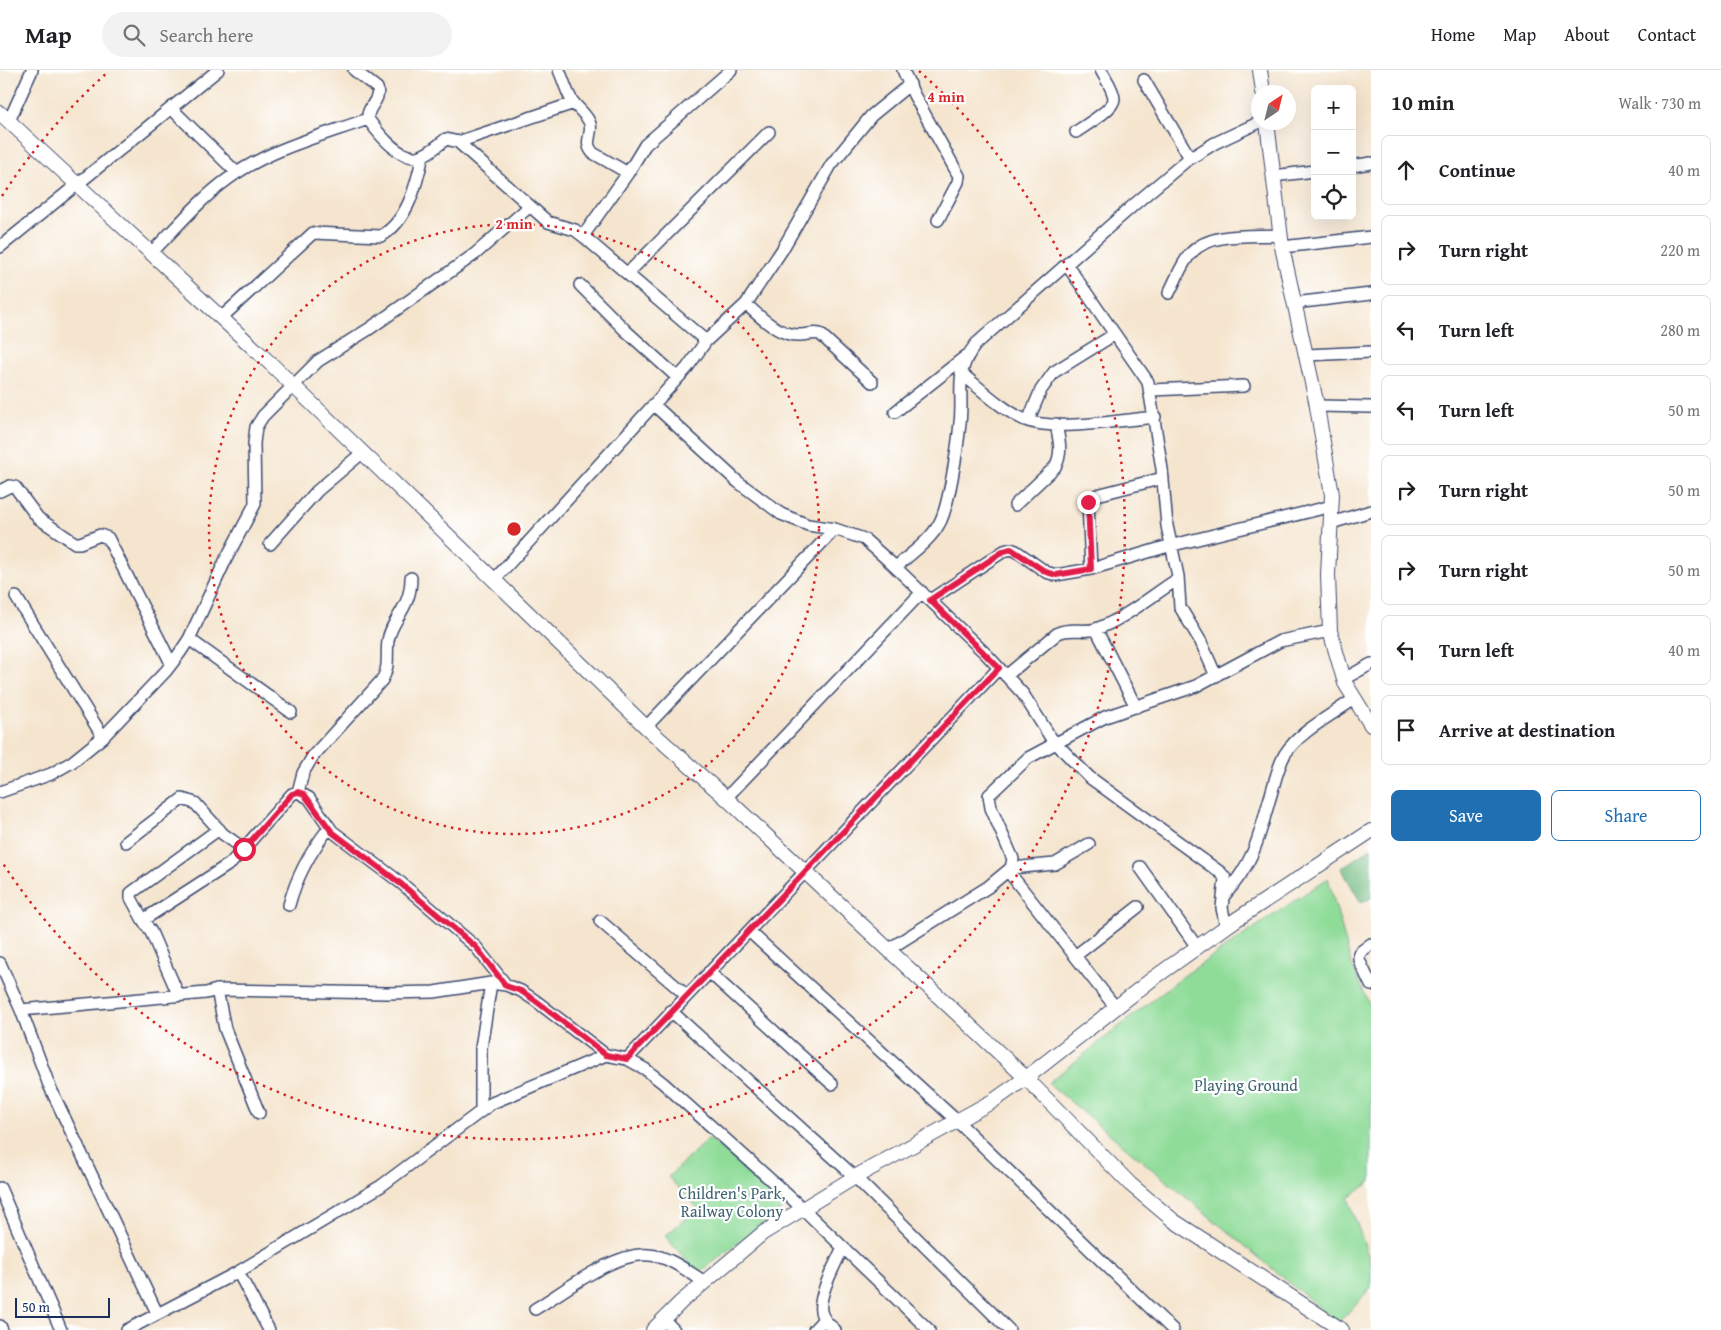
<!DOCTYPE html>
<html lang="en">
<head>
<meta charset="utf-8">
<style>
	:root { --surface:#fff; --page:#f2f2f2; --text:#202124; --muted:#757577; --line:#e0e0e0; --accent:#1f6fb2 }
	body { margin:0; font-family:"Gentium Book Plus",serif; background:var(--page); color:var(--text) }
	.controls { position:absolute; right:15px; top:15px; display:grid; overflow:hidden; border-radius:8px; box-shadow:0 5px 20px #0002 }
	.controls button { width:45px; height:45px; display:grid; place-items:center; padding:0; border:0; border-bottom:1px solid var(--line); background:var(--surface); color:var(--text); font:25px sans-serif }
	.compass { position:absolute; left:1251px; top:15px; width:45px; height:45px; border-radius:50%; background:var(--surface); box-shadow:0 5px 20px #0002; rotate:35deg }
	.scale { position:absolute; left:15px; bottom:12px; width:95px; box-sizing:border-box; padding-left:5px; border:2px solid #1b2f5e; border-top:0; font-size:14px; line-height:18px; white-space:nowrap; color:#1b2f5e; -webkit-text-stroke:4px #fff; paint-order:stroke }
	.stop { position:absolute; width:15px; height:15px; margin:-11px; border:4px solid #e11d48; border-radius:50%; background:#fff }
	.stop.end { background:#e11d48; border-color:#fff; box-shadow:0 1px 5px #0008 }
	.list { margin:0; padding:0; list-style:none }
	h2 { display:flex; justify-content:space-between; align-items:center; height:65px; margin:0; padding:0 20px; font-size:21px }
	h2 small { font-size:16px; font-weight:400; color:var(--muted) }
	.list li { display:grid; grid-template-columns:32px 1fr auto; gap:15px; align-items:center; box-sizing:border-box; height:70px; margin:0 10px 10px; padding:0 10px; border:1px solid var(--line); border-radius:8px }
	.list b { display:block; font-size:19px; white-space:nowrap }
	.list em { font-size:16px; font-style:normal; color:var(--muted) }
	.actions { display:flex; gap:10px; padding:15px 20px }
	.actions a { flex:1; padding:11px 0; border:1px solid var(--accent); border-radius:8px; text-align:center; font-size:18px; color:var(--accent) }
	.actions .main { background:var(--accent); color:#fff }
	.icon { flex:none; width:28px; height:28px; fill:none; stroke:currentColor; stroke-width:2; stroke-linecap:round; stroke-linejoin:round }
	.map { position:relative; flex:none; width:1371px; height:1260px; overflow:hidden }
	header { display:flex; align-items:center; gap:30px; box-sizing:border-box; height:70px; padding:0 25px; background:var(--surface); border-bottom:1px solid var(--line) }
	header strong { font-size:24px }
	nav { display:flex; gap:28px; margin-inline-start:auto; font-size:18px }
	.search { width:350px; height:45px; background:var(--page); display:flex; align-items:center; gap:12px; box-sizing:border-box; padding:0 18px; border-radius:28px; color:var(--muted); font-size:19px }
	main { display:flex }
	aside { flex:1; background:var(--surface) }
	.map>svg:first-child { display:block }
	.green { fill:#8fdc99; stroke:#55867c }
	.forest { fill:#73bc81; stroke:#477670 }
	.lines { fill:none; stroke-linecap:round; stroke-linejoin:round }
	.minor-casing { stroke:#3c4a6f; stroke-width:14 }
	.tertiary-casing { stroke:#3c4a6f; stroke-width:16 }
	.minor { stroke:#fff; stroke-width:11 }
	.tertiary { stroke:#fff; stroke-width:14 }
	.route { stroke:#e11d48; stroke-width:6 }
	.ring { fill:none; stroke:#d62828; stroke-width:2.5; stroke-dasharray:2.5 5 }
	.labels { text-anchor:middle; stroke-width:4.5; stroke-linejoin:round; paint-order:stroke }
	.park-label { font-size:16px; fill:#3e6370; stroke:#fff }
	.centre { fill:#d62828; stroke:#fff; stroke-width:2.5 }
	.ring-label { font-size:15px; text-anchor:middle; font-weight:bold; fill:#d62828; stroke:#fff; stroke-width:4.5; stroke-linejoin:round; paint-order:stroke }
</style>
</head>
<body>
<header>
<strong>Map</strong>
<div class="search"><svg class="icon" aria-label="search" viewBox="0 0 24 24"><circle cx="10" cy="10" r="6"/><path d="M15 15l6 6"/></svg>Search here</div>
<nav><a>Home</a><a>Map</a><a>About</a><a>Contact</a></nav>
</header>
<main>
<div class="map">
<svg width="1371" height="1260" viewBox="0 0 1371 1260">
	<rect width="100%" height="100%" fill="#fff"/>
	<filter id="ink" filterUnits="userSpaceOnUse"><feTurbulence type="fractalNoise" baseFrequency=".02" numOctaves="2"/><feDisplacementMap in="SourceGraphic" scale="10" xChannelSelector="R" yChannelSelector="G"/><feConvolveMatrix kernelMatrix="1 2 1 2 8 2 1 2 1" color-interpolation-filters="sRGB"/></filter>
	<filter id="wash" filterUnits="userSpaceOnUse"><feTurbulence type="fractalNoise" baseFrequency=".0096" numOctaves="4" result="noise"/><feDisplacementMap in="SourceGraphic" scale="20" xChannelSelector="R" yChannelSelector="G"/><feGaussianBlur stdDeviation="1.12" result="paint"/><feColorMatrix in="noise" values="0 0 0 0 0 0 0 0 0 0 0 0 0 0 0 0 0 1.4 0 .05"/><feComposite in="paint" operator="in"/></filter>
	<g filter="url(#wash)">
		<rect width="100%" height="100%" fill="#f5e5cf"/>
		<path class="green" d="M1328,808L1352,896L1371,938V1112L1348,1128L1371,1194V1218L1338,1253L1048,1013L1179,909Z
			M709,1068L788,1134L698,1204L665,1166L698,1138L668,1107Z"/>
		<path class="forest" d="M1371,778V828L1361,833L1341,798Z"/>
	</g>
	<g filter="url(#ink)">
		<g class="lines">
			<defs>
				<path id="minor" d="M354,0L377,18C381,31 366,37 368,49C378,63 398,88 416,87C427,86 438,75 446,69L458,72L548,152L575,160L583,166L706,271
					M559,0C563,9 566,20 571,29C576,38 587,44 590,54C593,65 583,72 593,83L628,103
					M903,0L914,25L959,106L958,112L938,150
					M1144,10L1190,88
					M172,39L237,103
					M9,51L32,0
					M1076,62C1084,56 1113,40 1114,29C1114,20 1105,8 1101,0
					M458,72L574,33
					M1352,96L1371,93
					M1273,106L1315,101
					M583,166L628,103L645,75L731,0
					M0,177L218,0
					M1282,177L1371,167
					M151,183C176,158 200,129 228,109C269,79 321,66 368,49
					M1067,195L1148,312L1162,399L1167,456L1178,506L1180,537L1201,572L1216,606
					M628,203L769,62
					M580,215L626,261L678,308
					M1169,223C1176,210 1181,194 1191,183C1211,161 1254,167 1280,165
					M1294,233L1371,224
					M746,234C760,247 779,266 800,265C808,265 812,262 820,264L872,312
					M221,248L313,163L381,166C408,151 417,113 423,85
					M1306,285L1371,282
					M961,303C981,319 1001,339 1025,350C1055,362 1122,350 1155,347
					M1151,320L1244,316
					M654,335L738,412L781,444L808,455L835,459L864,469L890,492L987,585L1023,624L1051,668L1089,707L1221,803L1225,808L1222,838L1226,857
					M1317,336L1371,337
					M895,342L966,286
					M1028,351L1041,320L1054,302L1115,264
					M0,421L10,416L15,417L38,448L75,473H80L100,465L108,468L171,593
					M1015,435L1055,397C1063,383 1059,369 1056,354
					M1331,453L1371,441
					M270,474L317,421L362,383
					M896,497C910,484 930,471 939,454C949,438 958,374 960,353C964,319 953,303 976,274L1136,133L1186,91L1215,73L1260,52
					M1091,499L1088,432L1097,425L1163,408
					M494,510L687,298L706,271L746,234L782,180L831,95L871,46L910,14
					M16,527L103,667
					M930,530L1004,481L1011,479L1016,481L1046,502L1056,505L1091,499L1165,477L1332,436
					M1096,559L1136,637
					M189,569L291,642
					M1006,606L1058,563C1070,557 1083,563 1096,559C1123,550 1154,524 1178,509
					M1344,609L1371,594
					M646,657L835,459
					M0,722L51,704L72,692L103,667L166,601L179,584L189,569L226,489L255,434L254,373L256,357L263,346L318,291L369,259L475,184L530,136
					M298,722L303,703L313,686L382,610C390,597 386,585 388,571C391,549 411,539 411,508
					M726,728L922,522
					M126,772L182,729L195,733L223,764L244,779
					M1140,797L1197,877
					M1011,798L1055,794L1089,774
					M1008,801L1116,938
					M1223,827C1252,795 1258,772 1269,731C1274,716 1277,698 1285,684C1300,661 1332,645 1354,629
					M289,835C297,805 310,782 329,758
					M143,850L131,828V823L219,759
					M600,851L686,925
					M749,861L957,1051L1173,1260
					M1371,874L1359,883V890L1371,915
					M889,879L988,817L1011,798L1013,789L991,738L989,725L1028,688L1105,647L1196,616L1280,571L1330,561
					M1075,886L1138,837
					M0,893L21,940L206,923L217,920L387,923L434,922L491,913L506,915L521,921L536,931L606,985L627,989L645,999L663,1013L802,1138L929,1260
					M709,902L832,1014
					M217,920L225,959L259,1043
					M178,924L151,862L143,850L231,793L292,724L298,722L309,728L332,761L401,813L476,877L506,915
					M21,940L49,1015L157,1243
					M671,941L855,1107L1009,1260
					M627,989L999,598
					M481,1041V978L491,913
					M0,1118L61,1260
					M238,1202L269,1260
					M535,1239C563,1222 615,1181 649,1185C669,1186 688,1202 705,1212
					M664,1250L674,1260
					M0,1256L2,1260
					M127,1260L238,1202L381,1116L492,1033L606,985
					M814,1260L824,1249
					M835,1260C829,1255 822,1249 821,1241C818,1225 836,1193 843,1177"/>
				<path id="tertiary" d="M1260,0L1263,22
					M0,43L272,295L646,657L726,728L1026,1008L1130,1114L1174,1151L1342,1260
					M1267,52L1282,177L1316,331L1332,425L1328,505L1330,561L1345,613L1371,655
					M653,1260L681,1232L763,1163L855,1107L993,1031L1026,1008L1151,910L1234,851L1371,761"/>
			</defs>
			<use href="#minor" class="minor-casing"/>
			<use href="#tertiary" class="tertiary-casing"/>
			<use href="#minor" class="minor"/>
			<use href="#tertiary" class="tertiary"/>
		</g>
	</g>
	<g class="lines" filter="url(#ink)">
		<path class="route" d="M244,779L292,724L298,722L304,724L332,762L401,814L476,877L506,916L521,921L536,931L606,985L627,989L999,598L930,530L1004,481L1011,479L1046,502L1056,505L1091,499L1088,432"/>
	</g>
	<g class="ring">
		<circle cx="514" cy="459" r="305"/>
		<path d="M2 126A611 611 0 0 1 109 1M919 1A611 611 0 1 1 2 792"/>
	</g>
	<g class="labels">
		<g class="park-label">
			<text x="1246" y="1021">Playing Ground</text>
			<text x="732" y="1129">Children's Park,<tspan x="732" dy="18">Railway Colony</tspan></text>
		</g>
	</g>
	<circle cx="514" cy="459" r="8" class="centre"/>
	<g class="ring-label">
		<text x="946" y="32">4 min</text>
		<text x="514" y="159">2 min</text>
	</g>
</svg>
<div class="controls">
<button>+</button>
<button>−</button>
<button><svg class="icon" aria-label="locate" viewBox="0 0 24 24"><circle cx="12" cy="12" r="6"/><path d="M12 2v4M12 18v4M2 12h4M18 12h4"/></svg></button>
</div>
<svg class="compass" viewBox="-18 -18 36 36"><path d="M0-13l5 13h-10z" fill="#e53935"/><path d="M0 13l5-13h-10z" fill="#757577"/></svg>
<div class="scale">50 m</div>
<div class="stop" style="left:244px;top:779px"></div>
<div class="stop end" style="left:1088px;top:432px"></div>
</div>
<aside>
<h2>10 min<small>Walk · 730 m</small></h2>
<ul class="list">
<li><svg class="icon" aria-label="ahead" viewBox="0 0 24 24"><path d="M12 20V5M6 11l6-6 6 6"/></svg><div><b>Continue</b></div><em>40 m</em></li>
<li><svg class="icon" aria-label="right" viewBox="0 0 24 24"><path d="M7 20v-9h11M14 6l5 5-5 5"/></svg><div><b>Turn right</b></div><em>220 m</em></li>
<li><svg class="icon" aria-label="left" viewBox="0 0 24 24"><path d="M17 20v-9H6M10 6l-5 5 5 5"/></svg><div><b>Turn left</b></div><em>280 m</em></li>
<li><svg class="icon" aria-label="left" viewBox="0 0 24 24"><path d="M17 20v-9H6M10 6l-5 5 5 5"/></svg><div><b>Turn left</b></div><em>50 m</em></li>
<li><svg class="icon" aria-label="right" viewBox="0 0 24 24"><path d="M7 20v-9h11M14 6l5 5-5 5"/></svg><div><b>Turn right</b></div><em>50 m</em></li>
<li><svg class="icon" aria-label="right" viewBox="0 0 24 24"><path d="M7 20v-9h11M14 6l5 5-5 5"/></svg><div><b>Turn right</b></div><em>50 m</em></li>
<li><svg class="icon" aria-label="left" viewBox="0 0 24 24"><path d="M17 20v-9H6M10 6l-5 5 5 5"/></svg><div><b>Turn left</b></div><em>40 m</em></li>
<li><svg class="icon" aria-label="arrive" viewBox="0 0 24 24"><path d="M6 21V4h12l-3 4 3 4H6"/></svg><div><b>Arrive at destination</b></div></li>
</ul>
<div class="actions"><a class="main">Save</a><a>Share</a></div>
</aside>
</main>
</body>
</html>
